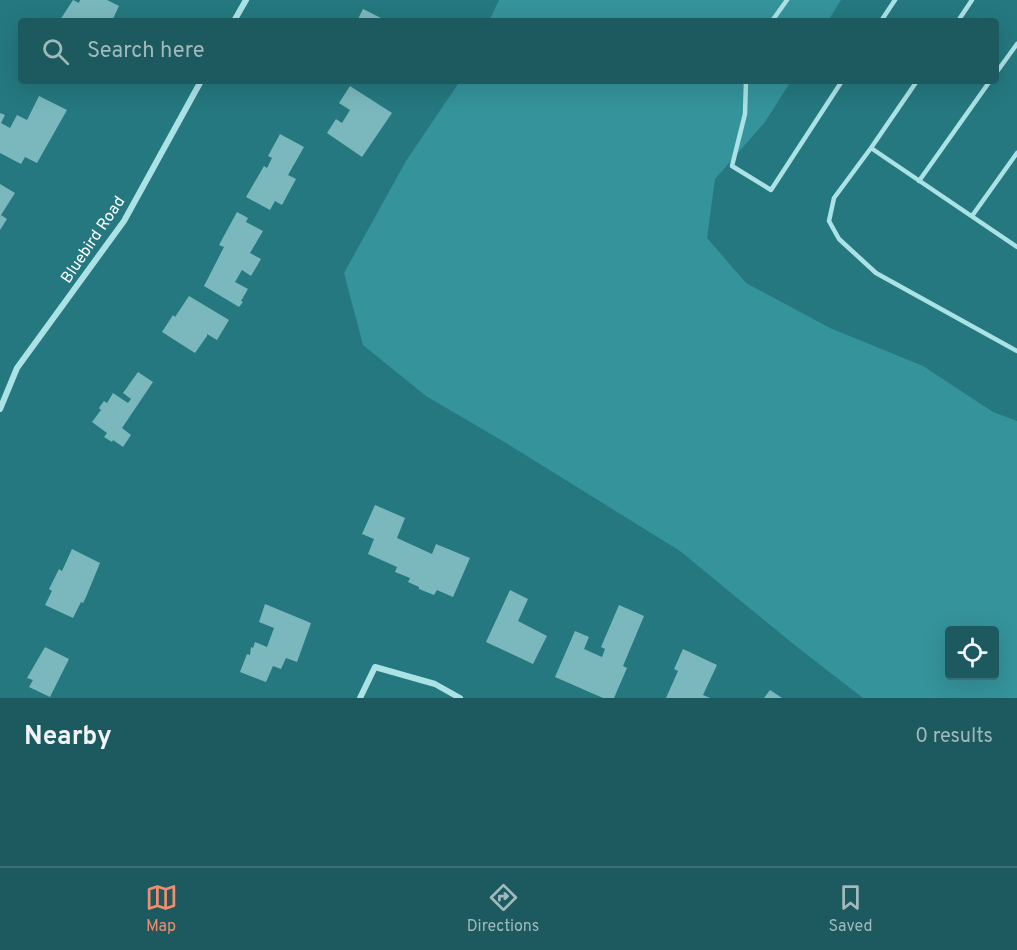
<!DOCTYPE html>
<html lang="en">
<head>
<meta charset="utf-8">
<style>
	:root { --surface:#1c5a5f; --page:#256065; --text:#f1f3f6; --muted:#a0b9bd; --line:#3a6f74; --accent:#f08d6f }
	body { margin:0; font-family:Overpass,sans-serif; background:var(--page); color:var(--text) }
	.controls { position:absolute; right:18px; bottom:18px; display:grid; overflow:hidden; border-radius:6px; box-shadow:0 6px 24px #0002 }
	.controls button { width:54px; height:54px; display:grid; place-items:center; padding:0; border:0; border-bottom:2px solid var(--line); background:var(--surface); color:var(--text); font:30px sans-serif }
	.list { margin:0; padding:0; list-style:none }
	h2 { display:flex; justify-content:space-between; align-items:center; height:78px; margin:0; padding:0 24px; font-size:26px }
	h2 small { font-size:20px; font-weight:400; color:var(--muted) }
	.icon { flex:none; width:33px; height:33px; fill:none; stroke:currentColor; stroke-width:2; stroke-linecap:round; stroke-linejoin:round }
	.map { position:relative; flex:none; width:1017px; height:698px; overflow:hidden }
	.search { position:absolute; background:var(--surface); box-shadow:0 6px 24px #0002; left:18px; right:18px; top:18px; height:66px; display:flex; align-items:center; gap:15px; box-sizing:border-box; padding:0 21px; border-radius:6px; color:var(--muted); font-size:22px }
	.sheet { height:168px; background:var(--surface) }
	nav { display:flex; justify-content:space-around; align-items:center; box-sizing:border-box; height:84px; border-top:2px solid var(--line); background:var(--surface); font-size:16px; color:var(--muted) }
	nav a { display:grid; justify-items:center; gap:3px }
	nav .on { color:var(--accent) }
	.map>svg:first-child { display:block }
	.green { fill:#35939b; fill-rule:evenodd }
	.building { fill:#7ab8be }
	.lines { fill:none; stroke-linecap:round; stroke-linejoin:round }
	.service { stroke:#abe2e6; stroke-width:4.5 }
	.minor { stroke:#abe2e6; stroke-width:6 }
	.labels { text-anchor:middle; stroke-width:6; stroke-linejoin:round; paint-order:stroke }
	.street-label { font-size:16px; fill:#fff; stroke:#25787f }
</style>
</head>
<body>
<div class="map">
<svg width="1017" height="698" viewBox="0 0 1017 698">
	<rect width="100%" height="100%" fill="#25787f"/>
	<path class="green" d="M499,0H841L828,21H489Z
		M460,81H791L765,122L715,179L707,238L746,283L830,328L923,366L993,412L1017,421V698H863L797,647L680,551L506,443L426,396L363,345L344,273L406,161ZM950,630H994V676H950Z"/>
	<path class="building" d="M73,0L79,3L80,0H107L119,6L112,21L60,20Z
		M363,9L387,21H357Z
		M350,86L392,113L362,157L327,133L336,119L342,123L350,110L339,103Z
		M39,96L67,110L37,163L25,157L21,164L0,153V113L5,115L1,123L10,128L17,115L27,120Z
		M280,134L304,147L288,175L296,179L282,205L275,201L270,210L246,197L264,166L267,168L272,158L268,156Z
		M0,184L15,193L1,215L7,219L0,230Z
		M237,212L248,218L246,222L263,231L250,253L261,259L251,276L242,270L235,282L248,289L241,301L243,302L239,307L204,286L224,247L219,245Z
		M189,296L229,320L217,340L207,334V336L195,353L162,332L173,315L175,317Z
		M138,372L153,382L122,428L131,435L123,447L113,440L112,442L104,437L107,433L92,422L101,410L99,408L104,401L107,403L113,393L128,403L131,399L123,393Z
		M375,505L405,518L397,538L432,554L436,544L470,558L453,597L437,590L434,595L419,589V587L408,582L410,578L395,572L397,567L368,554L374,539L362,534Z
		M72,549L100,563L86,597L83,603L81,602L73,618L45,605L52,591L49,589L59,569L62,571Z
		M510,590L528,599L518,621L547,636L533,664L486,642Z
		M265,604L311,623L297,662L286,658L281,669L273,666L266,682L240,672L247,654L250,655L251,647L253,648L255,642L267,647L274,628L259,622Z
		M619,605L644,616L623,666L627,668L614,698H603L555,677L575,631L589,637L584,649L602,657L605,649L601,647Z
		M45,647L69,659L50,697L29,687L33,680L27,678Z
		M683,649L717,665L703,695L710,698H666L678,671L674,669Z
		M770,690L782,698H764Z"/>
	<g class="lines">
		<path class="service" d="M772,21L787,0
			M881,21L895,0
			M958,21L972,0
			M996,73L1017,44
			M746,81L745,114L732,166L771,190L842,81
			M917,81L871,148L1017,247
			M871,148L834,198L829,221L839,239L876,273L1017,351
			M919,181L990,81
			M972,216L1017,153"/>
		<path class="minor" d="M234,21L246,0
			M0,409L17,368L124,221L201,81
			M360,698L375,667L435,684L460,698"/>
	</g>
	<g class="labels">
		<g class="street-label">
			<text transform="translate(92 239) rotate(-56)" y="6">Bluebird Road</text>
		</g>
	</g>
</svg>
<div class="controls">
<button><svg class="icon" aria-label="locate" viewBox="0 0 24 24"><circle cx="12" cy="12" r="6"/><path d="M12 2v4M12 18v4M2 12h4M18 12h4"/></svg></button>
</div>
<div class="search"><svg class="icon" aria-label="search" viewBox="0 0 24 24"><circle cx="10" cy="10" r="6"/><path d="M15 15l6 6"/></svg>Search here</div>
</div>
<section class="sheet">
<h2>Nearby<small>0 results</small></h2>
<ul class="list">
</ul>
</section>
<nav>
<a class="on"><svg class="icon" aria-label="map" viewBox="0 0 24 24"><path d="M3 6l6-2 6 2 6-2v14l-6 2-6-2-6 2zM9 4v14M15 6v14"/></svg>Map</a>
<a><svg class="icon" aria-label="directions" viewBox="0 0 24 24"><path d="M12 3l9 9-9 9-9-9zM9 14v-3h6M13 9l2 2-2 2"/></svg>Directions</a>
<a><svg class="icon" aria-label="saved" viewBox="0 0 24 24"><path d="M7 4h10v16l-5-4-5 4z"/></svg>Saved</a>
</nav>
</body>
</html>
